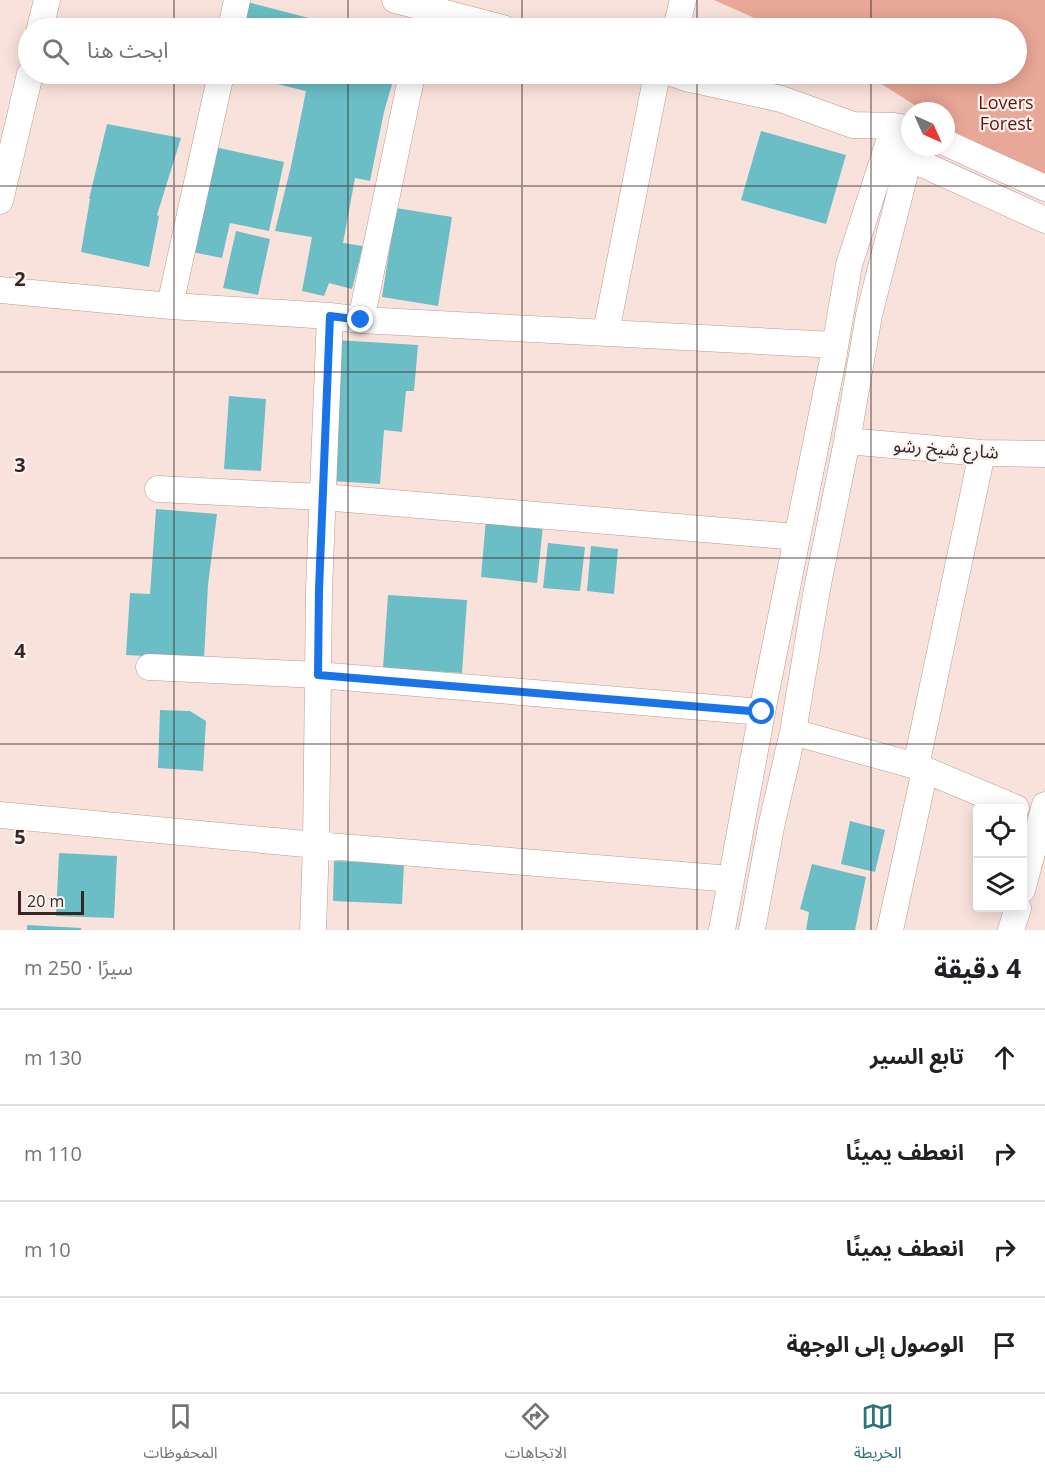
<!DOCTYPE html>
<html lang="ar">
<head>
<meta charset="utf-8">
<style>
	:root { --surface:#fff; --page:#f6f6f6; --text:#202124; --muted:#757577; --line:#e0e0e0; --accent:#2b747a }
	body { margin:0; font-family:"Open Sans","Noto Sans Arabic",sans-serif; background:var(--page); color:var(--text); direction:rtl }
	.controls { position:absolute; right:18px; bottom:18px; display:grid; overflow:hidden; border-radius:6px; box-shadow:0 3px 15px #0003 }
	.controls button { width:54px; height:54px; display:grid; place-items:center; padding:0; border:0; border-bottom:2px solid var(--line); background:var(--surface); color:var(--text); font:30px sans-serif }
	.compass { position:absolute; left:901px; top:102px; width:54px; height:54px; border-radius:50%; background:var(--surface); box-shadow:0 3px 15px #0003; rotate:135deg }
	.scale { position:absolute; left:18px; bottom:15px; width:66px; box-sizing:border-box; padding-left:6px; border:3px solid #362724; border-top:0; font-size:16px; line-height:21px; white-space:nowrap; color:#362724; -webkit-text-stroke:4px #fcf3f1; paint-order:stroke }
	.stop { position:absolute; width:18px; height:18px; margin:-14px; border:4px solid #1a73e8; border-radius:50%; background:#fff }
	.stop.end { background:#1a73e8; border-color:#fff; box-shadow:0 2px 6px #0008 }
	.list { margin:0; padding:0; list-style:none }
	h2 { display:flex; justify-content:space-between; align-items:center; height:78px; margin:0; padding:0 24px; font-size:26px }
	h2 small { font-size:20px; font-weight:400; color:var(--muted) }
	.list li { display:grid; grid-template-columns:39px 1fr auto; gap:18px; align-items:center; box-sizing:border-box; height:96px; padding:0 24px; border-top:2px solid var(--line) }
	.list b { display:block; font-size:22px; white-space:nowrap }
	.list em { font-size:20px; font-style:normal; color:var(--muted) }
	.icon { flex:none; width:33px; height:33px; fill:none; stroke:currentColor; stroke-width:2; stroke-linecap:round; stroke-linejoin:round }
	.map { position:relative; flex:none; width:1045px; height:930px; overflow:hidden; direction:ltr }
	.search { position:absolute; background:var(--surface); box-shadow:0 3px 15px #0003; left:18px; right:18px; top:18px; height:66px; display:flex; align-items:center; gap:15px; box-sizing:border-box; padding:0 21px; border-radius:33px; color:var(--muted); font-size:22px }
	.sheet { height:462px; background:var(--surface) }
	nav { display:flex; justify-content:space-around; align-items:center; box-sizing:border-box; height:84px; border-top:2px solid var(--line); background:var(--surface); font-size:16px; color:var(--muted) }
	nav a { display:grid; justify-items:center; gap:3px }
	nav .on { color:var(--accent) }
	.map>svg:first-child { display:block }
	.forest { fill:#e9a797 }
	.building { fill:#6bbec5 }
	.lines { fill:none; stroke-linecap:round; stroke-linejoin:round }
	.minor-casing { stroke:#bd9890; stroke-width:27 }
	.minor { stroke:#fff; stroke-width:26 }
	.route { stroke:#1a73e8; stroke-width:8 }
	.grid { fill:none; stroke:#362724; stroke-width:1.5; stroke-opacity:0.55 }
	.labels { text-anchor:middle; stroke-width:4.5; stroke-linejoin:round; paint-order:stroke }
	.park-label { font-size:18px; fill:#621505; stroke:#fcf3f1 }
	.street-label { font-size:18px; fill:#362724; stroke:#fcf3f1 }
	.grid-label { font-size:20px; text-anchor:middle; font-weight:bold; fill:#362724; stroke:#fcf3f1; stroke-width:4.5; stroke-linejoin:round; paint-order:stroke }
</style>
</head>
<body>
<div class="map">
<svg width="1045" height="930" viewBox="0 0 1045 930">
	<rect width="100%" height="100%" fill="#fae2dc"/>
	<path class="forest" d="M714,0H1045V176L953,131L946,126V111H924L866,74H1016V28H777Z"/>
	<path class="building" d="M247,2L347,28H243Z
		M235,74H395L384,112L370,181L355,178L343,243L363,246L352,289L329,283L324,296L302,291L312,237L275,231L291,166L306,91Z
		M107,124L181,138L157,215L159,216L149,267L81,252L90,199H89Z
		M761,131L846,155L826,224L741,200Z
		M210,146L284,162L269,231L230,223L222,258L187,251Z
		M396,208L452,217L438,306L382,297Z
		M236,231L270,239L258,295L223,288Z
		M336,340L418,345L414,391H406L402,432L384,430L380,484L332,481Z
		M229,396L266,399L261,471L224,469Z
		M156,509L217,514L208,585L204,659L126,655L130,593L150,594Z
		M486,519L543,526L537,583L481,577Z
		M548,543L585,547L580,591L543,588Z
		M591,546L618,549L614,594L587,591Z
		M388,595L467,600L462,673L383,668Z
		M160,710L190,711L206,721L203,771L158,768Z
		M850,821L885,830L875,872L841,864Z
		M59,853L117,856L114,918L56,916Z
		M334,861L404,864L402,904L333,901Z
		M812,864L866,877L855,930H806L809,912L800,909Z
		M27,925L81,928V930H27Z"/>
	<g class="lines">
		<defs>
			<path id="minor" d="M395,0L503,28
				M40,28L47,0
				M231,28L237,0
				M676,28L683,0
				M674,74L686,78L781,99L853,125L894,126L910,129
				M946,143L1045,188
				M894,154L909,158L1045,220
				M0,201L30,74
				M0,290L171,306L330,316
				M171,306L172,296L221,74
				M361,320L835,345
				M606,332L657,74
				M847,441L982,453L1045,454
				M158,489L323,497L797,537
				M149,667L318,675L762,712
				M793,732L916,766L1016,808
				M916,766L982,453
				M0,815L316,845L731,879
				M1022,890L1045,805
				M313,930L316,845L319,590L330,316L361,320L412,74
				M722,930L762,712L832,364L849,265L894,126
				M752,930L771,827L793,732L817,589L847,441L869,315L909,158L913,147
				M890,930L925,770
				M1011,930L1018,908"/>
		</defs>
		<use href="#minor" class="minor-casing"/>
		<use href="#minor" class="minor"/>
	</g>
	<g class="lines">
		<path class="route" d="M361,320L330,316L319,590L318,675L762,712"/>
	</g>
	<path class="grid" d="M174,0V28M348,0V28M522,0V28M697,0V28M871,0V28M174,74V930M348,74V930M522,74V930M697,74V930M871,74V930M0,186H1045M0,372H1045M0,558H1045M0,744H1045"/>
	<g class="labels">
		<g class="park-label">
			<text x="1006" y="109">Lovers<tspan x="1006" dy="21">Forest</tspan></text>
		</g>
		<g class="street-label">
			<text transform="translate(946 449) rotate(4)" y="6">شارع شيخ رشو</text>
		</g>
	</g>
	<g class="grid-label">
		<text x="20" y="286">2</text>
		<text x="20" y="472">3</text>
		<text x="20" y="658">4</text>
		<text x="20" y="844">5</text>
	</g>
</svg>
<div class="controls">
<button><svg class="icon" aria-label="locate" viewBox="0 0 24 24"><circle cx="12" cy="12" r="6"/><path d="M12 2v4M12 18v4M2 12h4M18 12h4"/></svg></button>
<button><svg class="icon" aria-label="layers" viewBox="0 0 24 24"><path d="M12 4l9 5-9 5-9-5zM3 14l9 5 9-5"/></svg></button>
</div>
<svg class="compass" viewBox="-18 -18 36 36"><path d="M0-13l5 13h-10z" fill="#e53935"/><path d="M0 13l5-13h-10z" fill="#757577"/></svg>
<div class="scale">20 m</div>
<div class="stop" style="left:762px;top:712px"></div>
<div class="stop end" style="left:361px;top:320px"></div>
<div class="search"><svg class="icon" aria-label="search" viewBox="0 0 24 24"><circle cx="10" cy="10" r="6"/><path d="M15 15l6 6"/></svg>ابحث هنا</div>
</div>
<section class="sheet">
<h2>4 دقيقة<small>سيرًا · 250 m</small></h2>
<ul class="list">
<li><svg class="icon" aria-label="ahead" viewBox="0 0 24 24"><path d="M12 20V5M6 11l6-6 6 6"/></svg><div><b>تابع السير</b></div><em>130 m</em></li>
<li><svg class="icon" aria-label="right" viewBox="0 0 24 24"><path d="M7 20v-9h11M14 6l5 5-5 5"/></svg><div><b>انعطف يمينًا</b></div><em>110 m</em></li>
<li><svg class="icon" aria-label="right" viewBox="0 0 24 24"><path d="M7 20v-9h11M14 6l5 5-5 5"/></svg><div><b>انعطف يمينًا</b></div><em>10 m</em></li>
<li><svg class="icon" aria-label="arrive" viewBox="0 0 24 24"><path d="M6 21V4h12l-3 4 3 4H6"/></svg><div><b>الوصول إلى الوجهة</b></div></li>
</ul>
</section>
<nav>
<a class="on"><svg class="icon" aria-label="map" viewBox="0 0 24 24"><path d="M3 6l6-2 6 2 6-2v14l-6 2-6-2-6 2zM9 4v14M15 6v14"/></svg>الخريطة</a>
<a><svg class="icon" aria-label="directions" viewBox="0 0 24 24"><path d="M12 3l9 9-9 9-9-9zM9 14v-3h6M13 9l2 2-2 2"/></svg>الاتجاهات</a>
<a><svg class="icon" aria-label="saved" viewBox="0 0 24 24"><path d="M7 4h10v16l-5-4-5 4z"/></svg>المحفوظات</a>
</nav>
</body>
</html>
